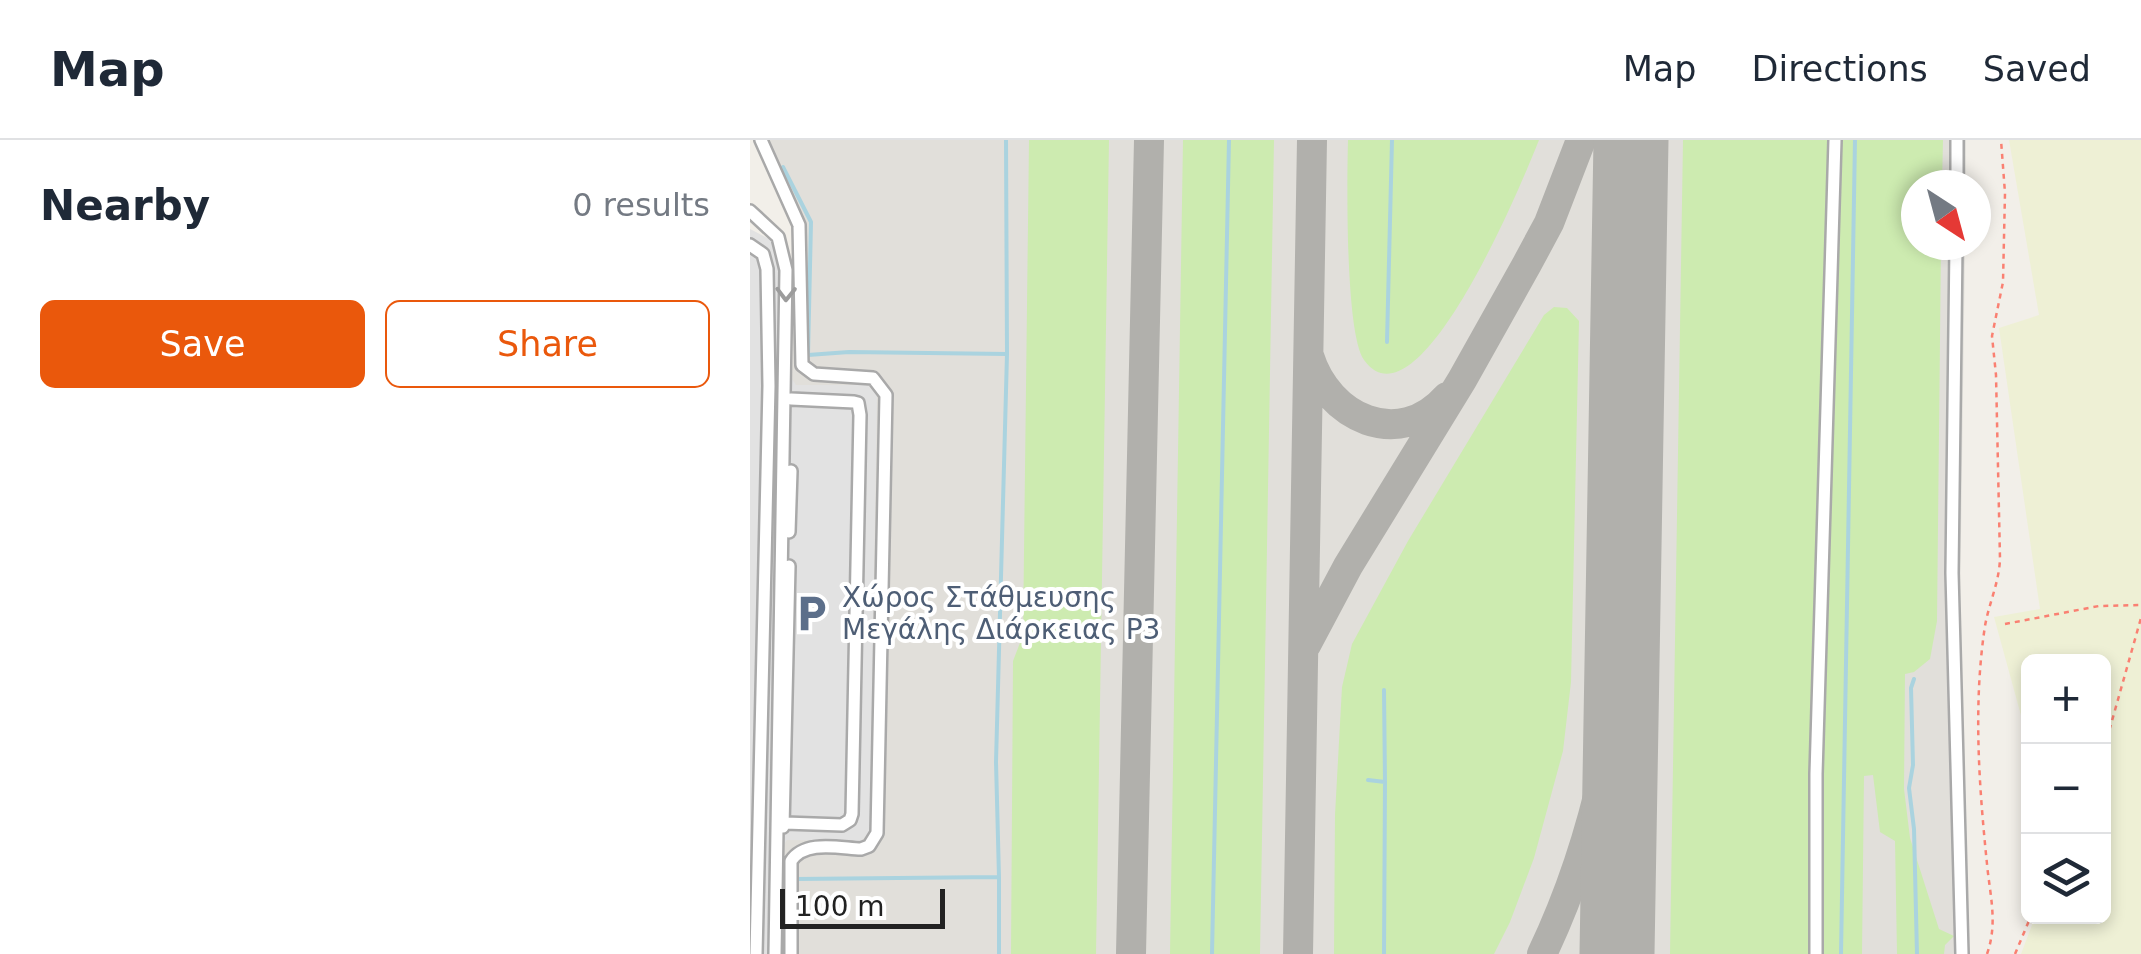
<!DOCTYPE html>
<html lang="en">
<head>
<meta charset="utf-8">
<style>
	:root { --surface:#fff; --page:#f2f2f3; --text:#1f2937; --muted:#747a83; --line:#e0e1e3; --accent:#ea580c }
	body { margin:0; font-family:"DejaVu Sans",sans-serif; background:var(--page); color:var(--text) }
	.controls { position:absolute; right:30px; bottom:30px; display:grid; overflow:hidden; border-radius:15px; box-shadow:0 5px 15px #0003 }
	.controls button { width:90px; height:90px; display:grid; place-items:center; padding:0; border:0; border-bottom:2px solid var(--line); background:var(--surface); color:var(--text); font:50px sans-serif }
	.compass { position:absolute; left:1151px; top:30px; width:90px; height:90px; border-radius:50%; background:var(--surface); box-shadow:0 5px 15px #0003; rotate:144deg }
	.scale { position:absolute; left:30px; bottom:25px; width:165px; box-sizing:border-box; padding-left:10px; border:5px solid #222; border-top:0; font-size:28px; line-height:35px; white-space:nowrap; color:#222; -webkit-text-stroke:8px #fff; paint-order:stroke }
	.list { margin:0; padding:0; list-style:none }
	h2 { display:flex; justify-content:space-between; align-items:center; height:130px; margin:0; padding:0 40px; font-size:42px }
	h2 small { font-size:32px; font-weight:400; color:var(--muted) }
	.actions { display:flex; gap:20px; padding:30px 40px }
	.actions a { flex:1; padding:22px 0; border:2px solid var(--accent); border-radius:15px; text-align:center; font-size:35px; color:var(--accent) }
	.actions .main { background:var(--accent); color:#fff }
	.icon { flex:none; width:55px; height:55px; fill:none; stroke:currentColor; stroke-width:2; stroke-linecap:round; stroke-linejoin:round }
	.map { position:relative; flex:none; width:1391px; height:814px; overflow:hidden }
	header { display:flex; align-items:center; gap:60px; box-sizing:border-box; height:140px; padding:0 50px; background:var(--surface); border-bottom:2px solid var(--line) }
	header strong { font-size:48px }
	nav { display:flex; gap:55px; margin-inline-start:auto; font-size:35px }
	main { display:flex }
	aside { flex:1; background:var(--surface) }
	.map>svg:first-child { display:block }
	.airport { fill:#e1dfda }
	.farmland { fill:#eef0d5 }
	.grass { fill:#cdebb0 }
	.parking { fill:#e2e2e2 }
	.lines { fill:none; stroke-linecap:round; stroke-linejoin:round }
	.stream { stroke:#aad3df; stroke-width:4 }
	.taxiway { stroke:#b1b0ac; stroke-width:30 }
	.runway { stroke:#b1b0ac; stroke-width:75 }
	.minor-casing { stroke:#a9a9a9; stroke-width:16 }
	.path { stroke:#fa8072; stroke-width:2.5; stroke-dasharray:5 5; stroke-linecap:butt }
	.minor { stroke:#fff; stroke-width:11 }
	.oneway { stroke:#9c9c9c }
	.labels { text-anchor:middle; stroke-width:8; stroke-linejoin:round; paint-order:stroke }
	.service-label { font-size:28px; fill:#4e5e75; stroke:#fff; text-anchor:start }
</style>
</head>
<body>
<header>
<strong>Map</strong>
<nav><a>Map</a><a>Directions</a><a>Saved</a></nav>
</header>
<main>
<aside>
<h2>Nearby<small>0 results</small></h2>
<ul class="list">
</ul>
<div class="actions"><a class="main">Save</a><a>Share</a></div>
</aside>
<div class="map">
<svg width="1391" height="814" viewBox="0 0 1391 814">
	<rect width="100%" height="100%" fill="#f2efe9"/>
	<path class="airport" d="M6,0H1216V45H1166V105H1215L1210,467L1219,814H31L45,97L44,86Z"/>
	<path class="farmland" d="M1259,0H1391V814H1271L1285,777L1354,776V522H1278V601L1244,477L1290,469L1249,188L1289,175Z"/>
	<path class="grass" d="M279,0H359L346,814H261L263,521L273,495Z
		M433,0H524L510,814H420Z
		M598,0H789C776,33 669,296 614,220C595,193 597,39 598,0Z
		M933,0H1193L1192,45H1166V105H1191L1187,481L1180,519L1164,532L1155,534L1154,649L1160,698L1189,789L1204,796L1195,805L1194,814H1147L1145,701L1130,692L1123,635L1114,636L1112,814H920Z
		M804,167L817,168L829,181L821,542L813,611L784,718L760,782L744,814H584L585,675L592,547L602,504L658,401L794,175Z"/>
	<path class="parking" d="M0,89L21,100L31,117L30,221L46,245H118L127,254L120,691L111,701L37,700L22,722L21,814H0Z"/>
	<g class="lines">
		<path class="stream" d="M256,0L257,214
			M33,27L61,82L58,215L99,212L257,214L246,622L249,737L46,739
			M637,202L642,0
			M1164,539L1161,548L1163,625L1159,648L1164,689L1167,814
			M618,640L635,642L634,550
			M249,814V737
			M462,814L479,0
			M634,814L635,642
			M1091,814L1105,0"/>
		<path class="taxiway" d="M559,216C578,278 649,311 697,257
			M556,505L598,426L712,240L777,124L799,83L831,0
			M381,814L399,0
			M548,814L562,0
			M792,814C835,724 859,629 872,530"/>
		<path class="runway" d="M867,814L881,0"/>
		<defs>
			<path id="minor" d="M11,0L49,85L52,225L64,234L123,238L136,255L127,693L119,706L111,709C88,708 55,700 41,721V814
				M1207,45V0
				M0,71L28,97L36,130L25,814
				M0,105L13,114L17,129L19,246L6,814
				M1206,105L1202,433L1212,814
				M39,392L41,331
				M35,683L92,685L100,680L102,674L110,275L108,263L104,262L41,259
				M33,687L39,426
				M1066,814V634L1085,0"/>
		</defs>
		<use href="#minor" class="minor-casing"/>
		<path class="path" d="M1255,484L1349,466L1391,465
			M1354,609L1391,478
			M1237,814C1248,783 1240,756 1237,724C1229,646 1223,564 1235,486C1239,463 1249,443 1250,419L1246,235L1242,196L1253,142L1255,53L1251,0
			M1265,814L1281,776"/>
		<use href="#minor" class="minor"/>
	</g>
	<defs><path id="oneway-chevron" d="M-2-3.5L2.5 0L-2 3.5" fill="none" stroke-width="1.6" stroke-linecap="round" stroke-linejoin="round" transform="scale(2.5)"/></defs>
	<use class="oneway" href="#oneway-chevron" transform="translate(36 154) rotate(91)"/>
	<defs>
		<symbol id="parking-bare" viewBox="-9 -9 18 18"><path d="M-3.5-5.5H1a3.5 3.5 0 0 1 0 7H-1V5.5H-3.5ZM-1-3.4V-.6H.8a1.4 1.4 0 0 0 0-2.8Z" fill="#5c6f8a" stroke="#fff" stroke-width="2.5" paint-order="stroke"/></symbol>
	</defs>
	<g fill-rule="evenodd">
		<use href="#parking-bare" x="34" y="446" width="55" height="55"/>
	</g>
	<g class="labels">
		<g class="service-label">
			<text x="92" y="467">Χώρος Στάθμευσης<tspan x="92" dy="32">Μεγάλης Διάρκειας P3</tspan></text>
		</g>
	</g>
</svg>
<div class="controls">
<button>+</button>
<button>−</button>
<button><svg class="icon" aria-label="layers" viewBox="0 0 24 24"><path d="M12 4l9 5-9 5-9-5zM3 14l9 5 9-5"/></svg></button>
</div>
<svg class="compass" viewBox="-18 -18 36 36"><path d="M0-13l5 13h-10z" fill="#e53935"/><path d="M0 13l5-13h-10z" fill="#747a83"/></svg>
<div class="scale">100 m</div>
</div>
</main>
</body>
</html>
